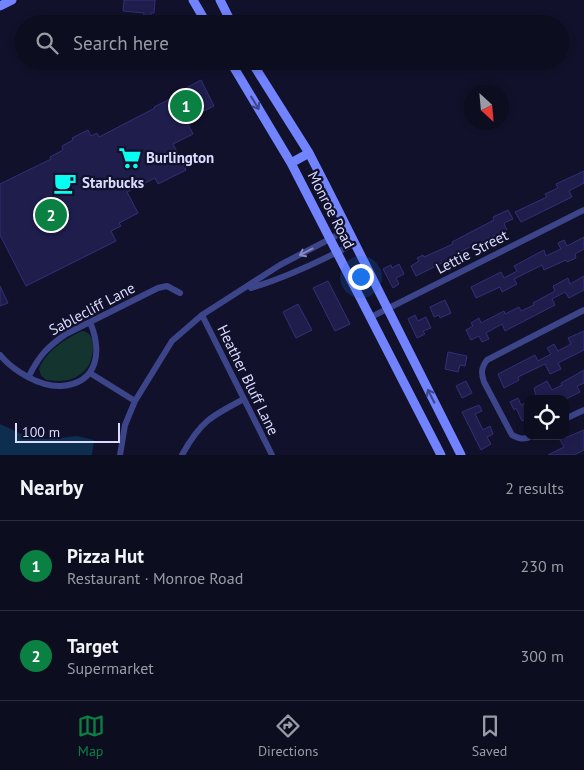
<!DOCTYPE html>
<html lang="en">
<head>
<meta charset="utf-8">
<style>
	:root { --surface:#0d0d20; --page:#1b1b2d; --text:#f1f3f6; --muted:#9a9ca5; --line:#2d2d3e; --accent:#0b8043 }
	body { margin:0; font-family:"PT Sans",sans-serif; background:var(--page); color:var(--text) }
	.controls { position:absolute; right:15px; bottom:15px; display:grid; overflow:hidden; border-radius:10px; box-shadow:0 2px 8px #0003 }
	.controls button { width:45px; height:45px; display:grid; place-items:center; padding:0; border:0; border-bottom:1px solid var(--line); background:var(--surface); color:var(--text); font:25px sans-serif }
	.compass { position:absolute; left:464px; top:85px; width:45px; height:45px; border-radius:50%; background:var(--surface); box-shadow:0 2px 8px #0003; rotate:154deg }
	.scale { position:absolute; left:15px; bottom:12px; width:105px; box-sizing:border-box; padding-left:5px; border:2px solid #dadcff; border-top:0; font-size:14px; line-height:18px; white-space:nowrap; color:#dadcff; -webkit-text-stroke:4px #11112b; paint-order:stroke }
	.you { position:absolute; left:360px; top:276px; width:18px; height:18px; margin:-12px; border:4px solid #fff; border-radius:50%; background:#1a73e8; box-shadow:0 0 0 8px #1a73e833 }
	.badge { display:grid; place-items:center; width:32px; height:32px; border-radius:50%; background:var(--accent); color:#fff; font-size:16px; font-weight:700 }
	.pin { position:absolute; translate:-50% -50%; border:2px solid #fff; box-shadow:0 1px 5px #0006 }
	.list { margin:0; padding:0; list-style:none }
	h2 { display:flex; justify-content:space-between; align-items:center; height:65px; margin:0; padding:0 20px; font-size:21px }
	h2 small { font-size:16px; font-weight:400; color:var(--muted) }
	.list li { display:grid; grid-template-columns:32px 1fr auto; gap:15px; align-items:center; box-sizing:border-box; height:90px; padding:0 20px; border-top:1px solid var(--line) }
	.list b { display:block; font-size:19px; white-space:nowrap }
	.list p { margin:0; font-size:16px; white-space:nowrap; color:var(--muted) }
	.list em { font-size:16px; font-style:normal; color:var(--muted) }
	.icon { flex:none; width:28px; height:28px; fill:none; stroke:currentColor; stroke-width:2; stroke-linecap:round; stroke-linejoin:round }
	.map { position:relative; flex:none; width:584px; height:455px; overflow:hidden }
	.search { position:absolute; background:var(--surface); box-shadow:0 2px 8px #0003; left:15px; right:15px; top:15px; height:55px; display:flex; align-items:center; gap:12px; box-sizing:border-box; padding:0 18px; border-radius:28px; color:var(--muted); font-size:19px }
	.sheet { height:245px; background:var(--surface) }
	nav { display:flex; justify-content:space-around; align-items:center; box-sizing:border-box; height:70px; border-top:1px solid var(--line); background:var(--surface); font-size:14px; color:var(--muted) }
	nav a { display:grid; justify-items:center; gap:2px }
	nav .on { color:var(--accent) }
	.map>svg:first-child { display:block }
	.green { fill:#14352f }
	.water { fill:#0d2e4e }
	.building { fill:#1f1d4c; stroke:#322f78 }
	.lines { fill:none; stroke-linecap:round; stroke-linejoin:round }
	.minor { stroke:#3c458a; stroke-width:6 }
	.secondary { stroke:#7183ff; stroke-width:9 }
	.oneway { stroke:#3c448a }
	.oneway2 { stroke:#8389bf }
	.labels { text-anchor:middle; stroke-width:4.5; stroke-linejoin:round; paint-order:stroke }
	.poi-label { font-size:15px; font-weight:bold; fill:#dadcff; stroke:#11112b; text-anchor:start }
	.street-label { font-size:15px; fill:#dadcff; stroke:#11112b }
</style>
</head>
<body>
<div class="map">
<svg width="584" height="455" viewBox="0 0 584 455">
	<rect width="100%" height="100%" fill="#11112b"/>
	<path class="green" d="M82,331C97,332 94,356 89,365C86,370 79,376 74,378C65,382 55,381 46,380L41,375L39,369C47,350 65,339 82,331Z"/>
	<path class="water" d="M0,424L30,438L51,439L77,436L94,440L92,455H0Z"/>
	<path class="building" d="M124,0H155L154,13H151L150,24H143L144,13L123,11Z
		M201,80L214,106L186,120L193,134L173,144L186,170L158,184L155,178L127,192L138,213L119,223L121,226L111,231L116,241L26,286L0,235V184L51,159L50,157L63,150L62,146L73,140L72,138L88,130L91,136L97,133L99,137L155,108L154,107L174,97L173,95Z
		M584,171V183L569,191L572,197L521,222L515,212L547,197L545,194L558,188L556,184Z
		M508,210L513,219L504,223L507,230L453,255L454,257L416,276L411,266L419,261L417,258L423,255L424,257L453,244L452,242L494,220L493,217Z
		M584,237V249L575,254L576,258L567,262L566,260L544,270L542,265L514,279L517,284L502,292L500,287L476,298L471,287L501,272L504,278L517,271L514,266L544,250L546,256L561,249L558,243L564,240L567,246Z
		M399,264L404,274L396,278L399,284L393,288L383,269L391,265L392,268Z
		M584,276V290L569,298L565,292L552,299L555,305L505,331L502,324L486,333L489,339L482,342L479,336L471,340L466,330L473,326L471,323L479,318L481,323L504,311L505,314L519,307L521,311L534,305L533,303L555,291L553,286L568,278L570,284Z
		M328,281L350,324L335,331L313,288Z
		M0,286L8,303L0,306Z
		M445,300L451,313L440,318L439,315L434,317L430,307Z
		M298,304L312,330L296,338L283,312Z
		M415,315L418,321L426,317L431,328L423,331L425,334L417,338L408,319Z
		M584,331V350L558,363L561,369L550,374L545,364L518,377L519,380L504,388L498,374L535,355L538,361L551,354L547,348L554,344L558,351L571,344L568,338Z
		M448,352L467,356L465,366L460,365L458,372L445,369Z
		M584,370V383L577,386L580,392L566,399H537L534,388L547,381L552,390L562,385L561,383Z
		M466,381L472,393L462,398L456,386Z
		M518,398L521,405L528,402V418L522,421L516,408L514,410L510,402Z
		M479,405L482,411L475,414L483,430L490,426L493,434L487,437L491,444L481,450L462,412Z
		M584,430V450L574,455H548L564,447L560,440Z"/>
	<g class="lines">
		<path class="minor" d="M251,288C288,277 321,261 355,243
			M202,315L272,455
			M371,317L584,210
			M0,355C13,371 40,387 61,386C99,383 102,351 90,322
			M90,373L135,401
			M29,376C39,356 47,347 66,334L158,288L167,286L180,293
			M565,419L584,410
			M532,436C524,440 520,439 512,435L484,382C481,373 481,368 487,360L584,310
			M120,455L125,425L135,401L172,341L202,315L280,265L349,229
			M182,455C200,422 211,416 244,399"/>
		<path class="secondary" d="M193,0L207,24
			M220,0L232,24
			M0,6L12,0
			M230,61L291,163L441,455
			M251,61L309,153L326,186L461,455
			M291,163L309,153"/>
	</g>
	<defs><path id="oneway-shaft" d="M-6 0H5M1.5-3L5.5 0L1.5 3" fill="none" stroke-width="1.6" stroke-linecap="round" stroke-linejoin="round" transform="scale(1.25)"/></defs>
	<g class="oneway">
		<use href="#oneway-shaft" transform="translate(255 103) rotate(59)"/>
		<use href="#oneway-shaft" transform="translate(431 396) rotate(-117)"/>
	</g>
	<use class="oneway2" href="#oneway-shaft" transform="translate(306 252) rotate(152)"/>
	<defs>
		<symbol id="supermarket-bare" viewBox="-9 -9 18 18"><path d="M-6-5.5h2.5l.6 2H6L4.5 2H-2.5L-4.4-4H-6ZM-1.5 3.2a1.3 1.3 0 1 0 .1 0ZM3 3.2a1.3 1.3 0 1 0 .1 0Z" fill="#06fff2" stroke="#11112b" stroke-width="2.5" paint-order="stroke"/></symbol>
		<symbol id="cafe-bare" viewBox="-9 -9 18 18"><path d="M-5.5-4.5H6V0H3Q3 3.5 0 3.5H-2.5Q-5.5 3.5-5.5 0ZM3-3.2v2h1.7v-2ZM-6 4.5H4V6H-6Z" fill="#06fff2" stroke="#11112b" stroke-width="2.5" paint-order="stroke"/></symbol>
	</defs>
	<g fill-rule="evenodd">
		<use href="#supermarket-bare" x="114" y="142" width="32" height="32"/>
		<use href="#cafe-bare" x="49" y="167" width="32" height="32"/>
	</g>
	<g class="labels">
		<g class="poi-label">
			<text x="146" y="163">Burlington</text>
			<text x="82" y="188">Starbucks</text>
		</g>
		<g class="street-label">
			<text transform="translate(331 210) rotate(63)" y="5">Monroe Road</text>
			<text transform="translate(472 252) rotate(-27)" y="5">Lettie Street</text>
			<text transform="translate(92 309) rotate(-28)" y="5">Sablecliff Lane</text>
			<text transform="translate(248 380) rotate(64)" y="5">Heather Bluff Lane</text>
		</g>
	</g>
</svg>
<div class="controls">
<button><svg class="icon" aria-label="locate" viewBox="0 0 24 24"><circle cx="12" cy="12" r="6"/><path d="M12 2v4M12 18v4M2 12h4M18 12h4"/></svg></button>
</div>
<svg class="compass" viewBox="-18 -18 36 36"><path d="M0-13l5 13h-10z" fill="#e53935"/><path d="M0 13l5-13h-10z" fill="#9a9ca5"/></svg>
<div class="scale">100 m</div>
<div class="you"></div>
<div class="pin badge" style="left:186px;top:106px">1</div>
<div class="pin badge" style="left:51px;top:215px">2</div>
<div class="search"><svg class="icon" aria-label="search" viewBox="0 0 24 24"><circle cx="10" cy="10" r="6"/><path d="M15 15l6 6"/></svg>Search here</div>
</div>
<section class="sheet">
<h2>Nearby<small>2 results</small></h2>
<ul class="list">
<li><span class="badge">1</span><div><b>Pizza Hut</b><p>Restaurant · Monroe Road</p></div><em>230 m</em></li>
<li><span class="badge">2</span><div><b>Target</b><p>Supermarket</p></div><em>300 m</em></li>
</ul>
</section>
<nav>
<a class="on"><svg class="icon" aria-label="map" viewBox="0 0 24 24"><path d="M3 6l6-2 6 2 6-2v14l-6 2-6-2-6 2zM9 4v14M15 6v14"/></svg>Map</a>
<a><svg class="icon" aria-label="directions" viewBox="0 0 24 24"><path d="M12 3l9 9-9 9-9-9zM9 14v-3h6M13 9l2 2-2 2"/></svg>Directions</a>
<a><svg class="icon" aria-label="saved" viewBox="0 0 24 24"><path d="M7 4h10v16l-5-4-5 4z"/></svg>Saved</a>
</nav>
</body>
</html>
